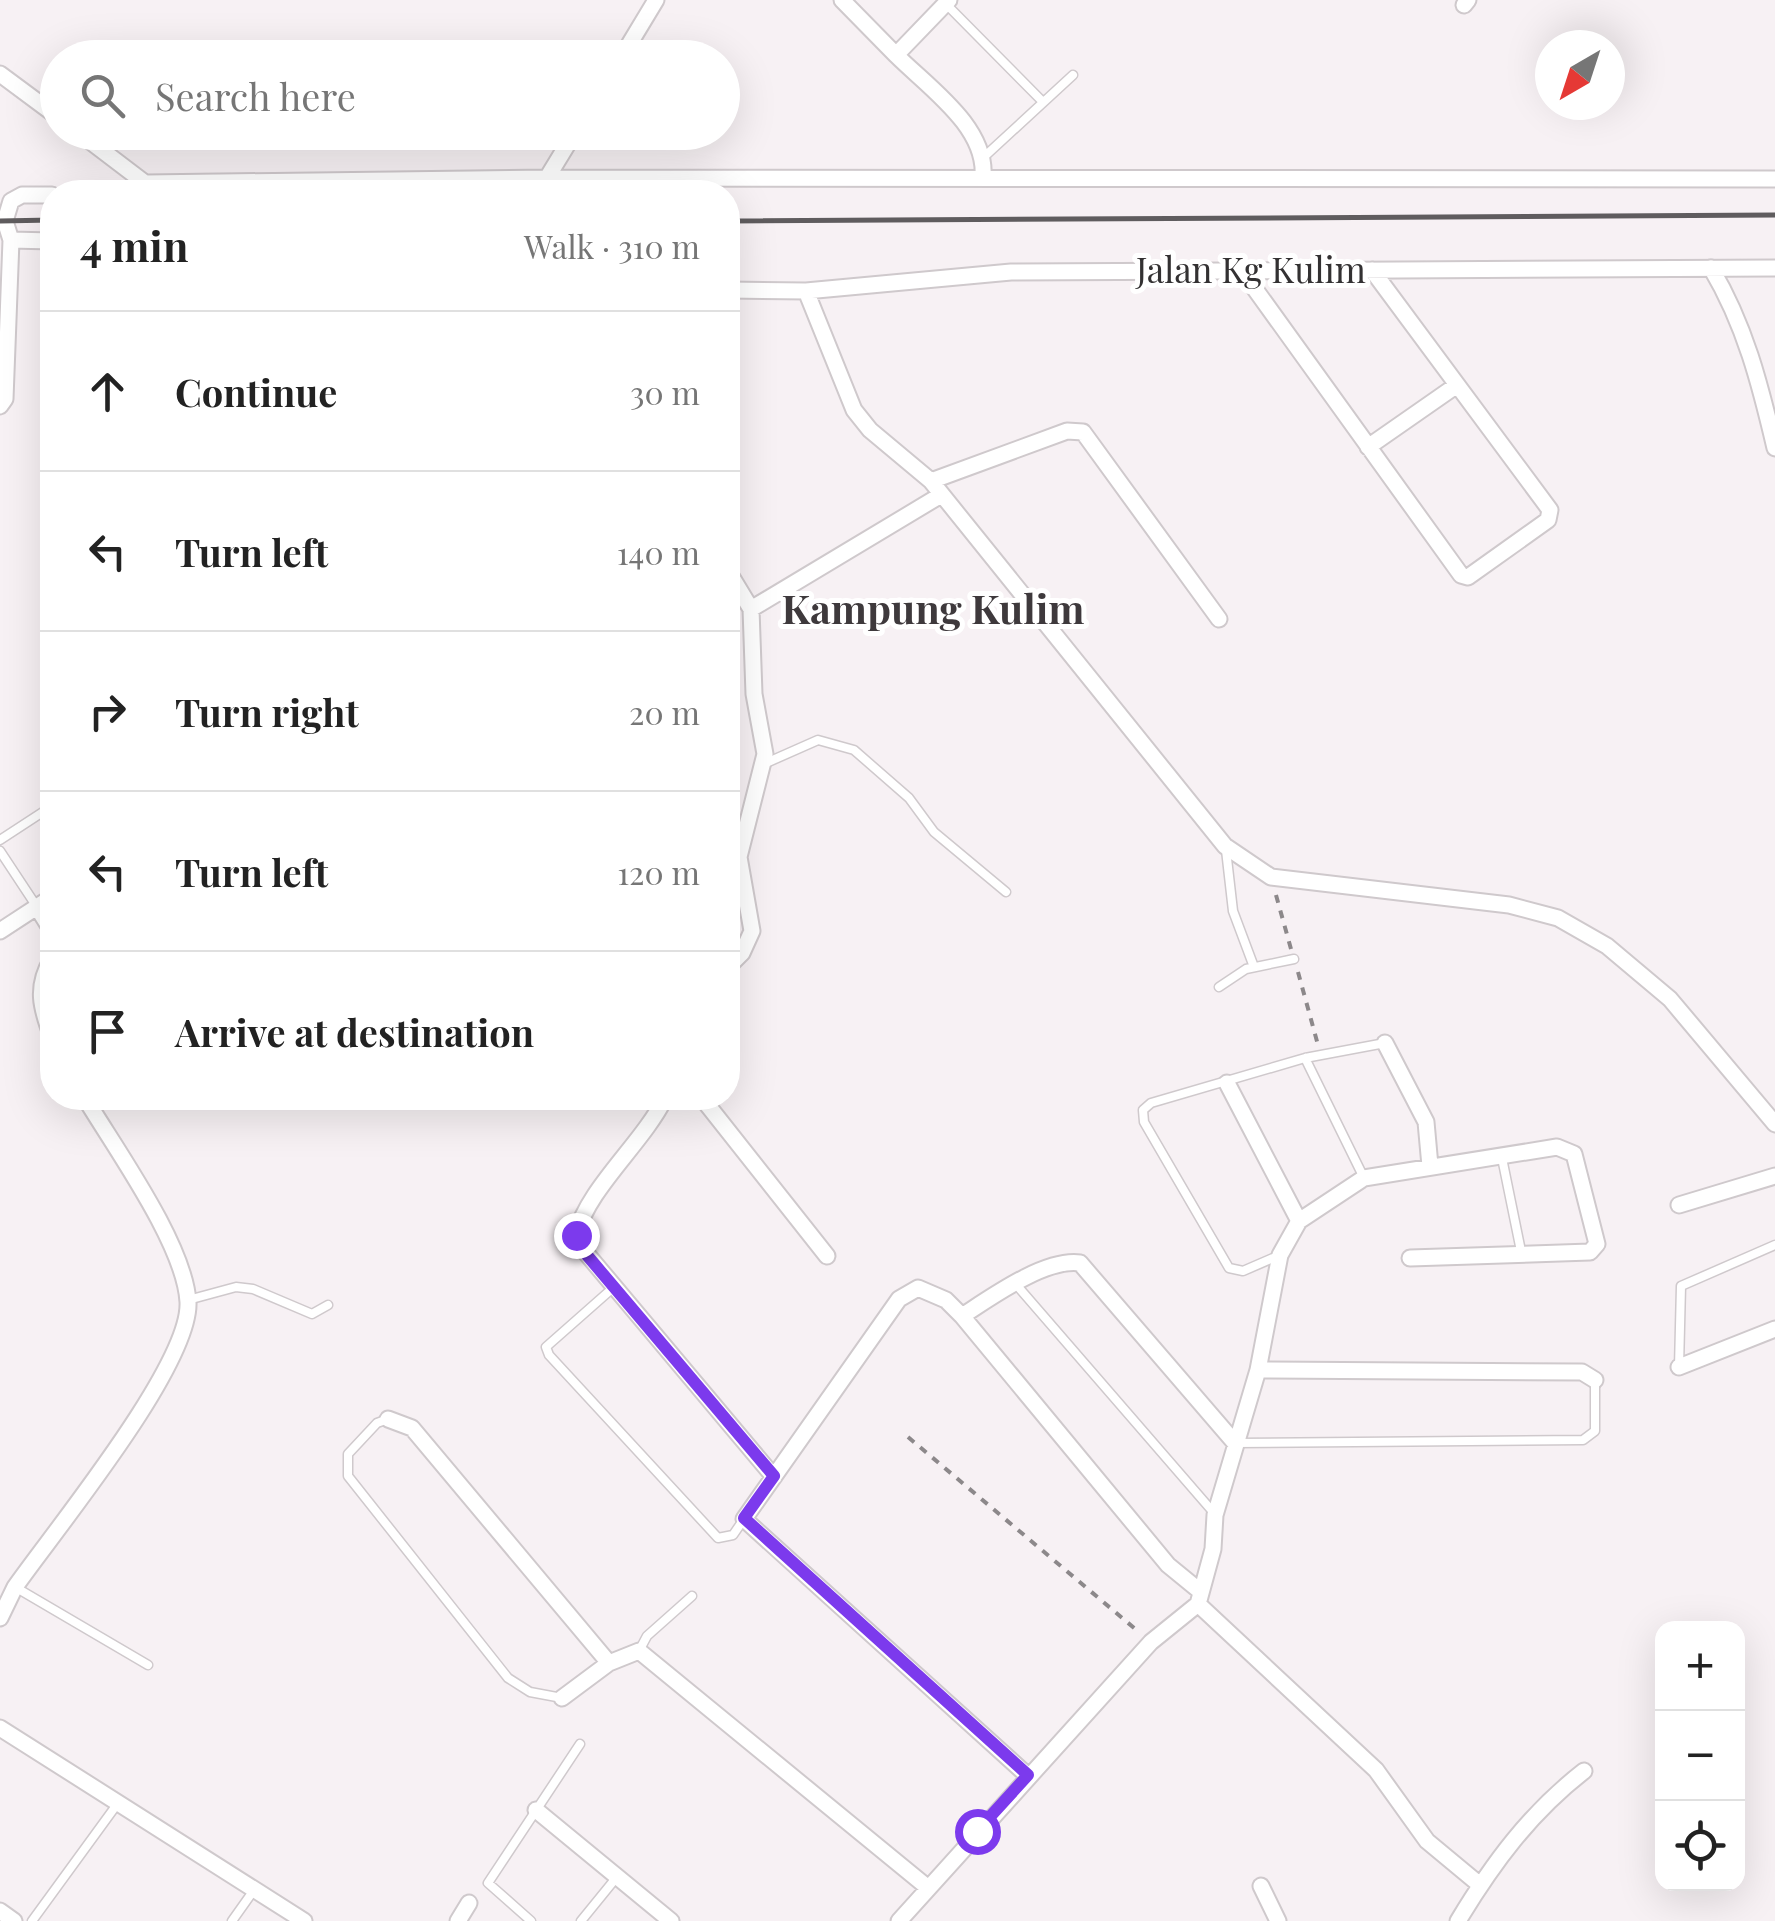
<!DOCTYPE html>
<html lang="en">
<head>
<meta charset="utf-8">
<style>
	:root { --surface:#fff; --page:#f6f6f6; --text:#222; --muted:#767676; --line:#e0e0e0 }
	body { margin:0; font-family:"Playfair Display",serif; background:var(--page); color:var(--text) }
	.controls { position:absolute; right:30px; bottom:30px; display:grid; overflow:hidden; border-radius:20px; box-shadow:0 10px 40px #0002 }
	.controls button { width:90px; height:90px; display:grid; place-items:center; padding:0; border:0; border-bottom:2px solid var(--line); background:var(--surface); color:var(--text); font:50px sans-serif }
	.compass { position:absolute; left:1535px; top:30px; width:90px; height:90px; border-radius:50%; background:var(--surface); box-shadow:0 10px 40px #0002; rotate:219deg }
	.stop { position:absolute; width:30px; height:30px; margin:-22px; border:8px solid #7c3aed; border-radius:50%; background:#fff }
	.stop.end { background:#7c3aed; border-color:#fff; box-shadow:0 2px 10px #0008 }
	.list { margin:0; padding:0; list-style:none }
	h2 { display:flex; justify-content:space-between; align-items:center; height:130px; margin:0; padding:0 40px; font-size:42px }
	h2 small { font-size:32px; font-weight:400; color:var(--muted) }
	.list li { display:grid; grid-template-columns:65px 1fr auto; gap:30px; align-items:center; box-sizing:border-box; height:160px; padding:0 40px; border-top:2px solid var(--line) }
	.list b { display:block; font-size:38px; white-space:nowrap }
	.list em { font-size:32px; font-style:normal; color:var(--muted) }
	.icon { flex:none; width:55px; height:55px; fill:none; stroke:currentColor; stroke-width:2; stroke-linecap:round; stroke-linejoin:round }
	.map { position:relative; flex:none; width:1775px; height:1921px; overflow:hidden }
	.search { position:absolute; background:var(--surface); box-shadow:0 10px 40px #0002; left:40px; top:40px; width:700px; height:110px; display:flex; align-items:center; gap:25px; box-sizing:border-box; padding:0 35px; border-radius:55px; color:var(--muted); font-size:38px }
	.panel { position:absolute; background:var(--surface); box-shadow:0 10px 40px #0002; left:40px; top:180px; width:700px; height:930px; border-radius:40px }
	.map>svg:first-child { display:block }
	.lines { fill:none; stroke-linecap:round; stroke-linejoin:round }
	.service-casing { stroke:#cfc9cc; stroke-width:11 }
	.minor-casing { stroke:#cfc9cc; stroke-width:19 }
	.path { stroke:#8c888a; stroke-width:4; stroke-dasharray:8 8; stroke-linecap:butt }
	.service { stroke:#fff; stroke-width:8 }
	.minor { stroke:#fff; stroke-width:15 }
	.rail { stroke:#5f5c5e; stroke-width:5 }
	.route { stroke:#7c3aed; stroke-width:12 }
	.labels { text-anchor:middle; stroke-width:10; stroke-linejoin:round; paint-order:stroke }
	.street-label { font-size:35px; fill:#333132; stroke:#fff }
	.quarter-label { font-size:40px; font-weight:bold; fill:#3e393c; stroke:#fff }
</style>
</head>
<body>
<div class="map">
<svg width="1775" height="1921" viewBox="0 0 1775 1921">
	<rect width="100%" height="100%" fill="#f7f1f4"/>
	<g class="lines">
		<defs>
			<path id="service" d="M946,4L1043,102
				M985,156L1073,75
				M766,763L818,740L854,750L909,798L934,832L1006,892
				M0,840L52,806
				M1226,850L1233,911L1254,967
				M0,851L37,907
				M1219,987L1246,969L1294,959
				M1305,1058L1364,1178
				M1502,1158L1522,1256
				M1280,1255L1243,1271L1229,1268L1144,1122L1143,1110L1151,1103L1305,1058L1385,1043
				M1014,1282L1214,1513
				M614,1287L546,1347L549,1355L718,1538L733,1535L744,1519
				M188,1300L236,1287L253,1289L312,1314L328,1305
				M1679,1367L1681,1286L1775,1245
				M388,1419L377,1423L348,1454V1476L508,1678L530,1692L562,1698
				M1235,1443L1583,1440L1595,1431V1380
				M15,1587L148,1665
				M639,1651L647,1636L692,1596
				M32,1921L118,1803
				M232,1921L254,1890
				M531,1921L488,1883L580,1744
				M581,1921L616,1878"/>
			<path id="minor" d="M842,0L896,55
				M949,0L896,55C929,88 987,127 983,177
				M1464,5L1468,0
				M621,58L656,0
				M0,74L58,117
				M78,132L145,183L547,178L1775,179
				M547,178L575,132
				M11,240L52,241
				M1711,268C1745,325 1760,384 1775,448
				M1242,271L1461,575L1468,577L1548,520L1550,510L1372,270
				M728,290L806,291L1011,272L1775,268
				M806,291L854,410L870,430L931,481L1225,846L1271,877L1509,905L1558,918L1607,946L1670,999L1775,1124
				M0,406L5,399L11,240L5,221L11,201L22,195H52
				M1368,447L1457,385
				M931,481L1067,431L1083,432L1219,619
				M728,571L751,609L754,694L765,754L739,857L752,931L742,953L728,967
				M751,609L941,495
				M37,907L52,931
				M0,931L52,897
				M52,959C35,987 41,1008 52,1037
				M1385,1043L1426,1122L1430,1166
				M1227,1083L1299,1221
				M665,1098C642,1144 588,1188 576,1235L581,1247L774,1477
				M702,1098L827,1256
				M1679,1205L1775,1176
				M962,1316L946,1300L918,1288L899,1299L744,1519L1027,1775
				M1679,1367L1775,1329
				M1258,1370L1582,1372L1595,1380
				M388,1419L412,1428L609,1663
				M1201,1592L1168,1565L962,1316C990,1298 1045,1258 1080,1263L1235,1443
				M1198,1604L1376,1770L1427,1841L1480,1885
				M0,1618L15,1587C55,1530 191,1365 188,1302C185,1245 115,1148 85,1098
				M562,1698L609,1663L639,1651L927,1887
				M0,1728L304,1921
				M536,1810L671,1921
				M1261,1886L1278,1921
				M0,1911L14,1921
				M458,1921L469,1903
				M899,1921L1151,1642L1198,1604L1213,1549L1215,1515L1258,1370L1280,1255L1299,1221L1364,1178L1557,1147L1574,1154L1597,1244L1590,1252L1410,1258
				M1458,1921C1493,1863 1530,1813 1584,1771"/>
		</defs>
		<use href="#service" class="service-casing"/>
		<use href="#minor" class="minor-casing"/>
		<path class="path" d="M1276,895L1291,949
			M1298,972L1318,1045
			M908,1437L1140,1633"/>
		<use href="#service" class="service"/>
		<use href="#minor" class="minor"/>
		<path class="rail" d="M0,221L52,220
			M728,221L1775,215"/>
	</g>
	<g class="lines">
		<path class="route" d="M576,1235L580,1247L774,1476L744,1518L1028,1775L977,1831"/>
	</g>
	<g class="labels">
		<g class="street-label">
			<text x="1251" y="283">Jalan Kg Kulim</text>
		</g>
		<g class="quarter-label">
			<text x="933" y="624">Kampung Kulim</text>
		</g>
	</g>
</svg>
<div class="controls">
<button>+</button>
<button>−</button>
<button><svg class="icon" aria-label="locate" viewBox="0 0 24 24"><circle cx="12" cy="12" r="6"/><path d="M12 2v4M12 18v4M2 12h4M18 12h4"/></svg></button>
</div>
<svg class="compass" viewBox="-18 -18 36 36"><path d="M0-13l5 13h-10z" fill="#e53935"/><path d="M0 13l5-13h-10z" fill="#767676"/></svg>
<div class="stop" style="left:977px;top:1831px"></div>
<div class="stop end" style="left:576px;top:1235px"></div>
<div class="search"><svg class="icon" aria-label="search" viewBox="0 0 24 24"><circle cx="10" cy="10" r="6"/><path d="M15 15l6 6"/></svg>Search here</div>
<section class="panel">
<h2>4 min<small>Walk · 310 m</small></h2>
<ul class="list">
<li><svg class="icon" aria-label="ahead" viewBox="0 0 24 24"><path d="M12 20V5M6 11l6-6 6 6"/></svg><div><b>Continue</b></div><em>30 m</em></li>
<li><svg class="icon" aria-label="left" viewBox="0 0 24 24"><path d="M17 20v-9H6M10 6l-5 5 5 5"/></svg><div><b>Turn left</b></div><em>140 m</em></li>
<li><svg class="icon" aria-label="right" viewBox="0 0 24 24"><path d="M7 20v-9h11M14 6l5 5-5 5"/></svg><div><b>Turn right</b></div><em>20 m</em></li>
<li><svg class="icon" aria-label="left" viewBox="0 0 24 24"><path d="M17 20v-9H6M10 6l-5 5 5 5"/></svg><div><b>Turn left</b></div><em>120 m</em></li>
<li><svg class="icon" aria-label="arrive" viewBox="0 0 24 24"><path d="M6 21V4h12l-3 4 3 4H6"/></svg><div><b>Arrive at destination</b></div></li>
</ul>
</section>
</div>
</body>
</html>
